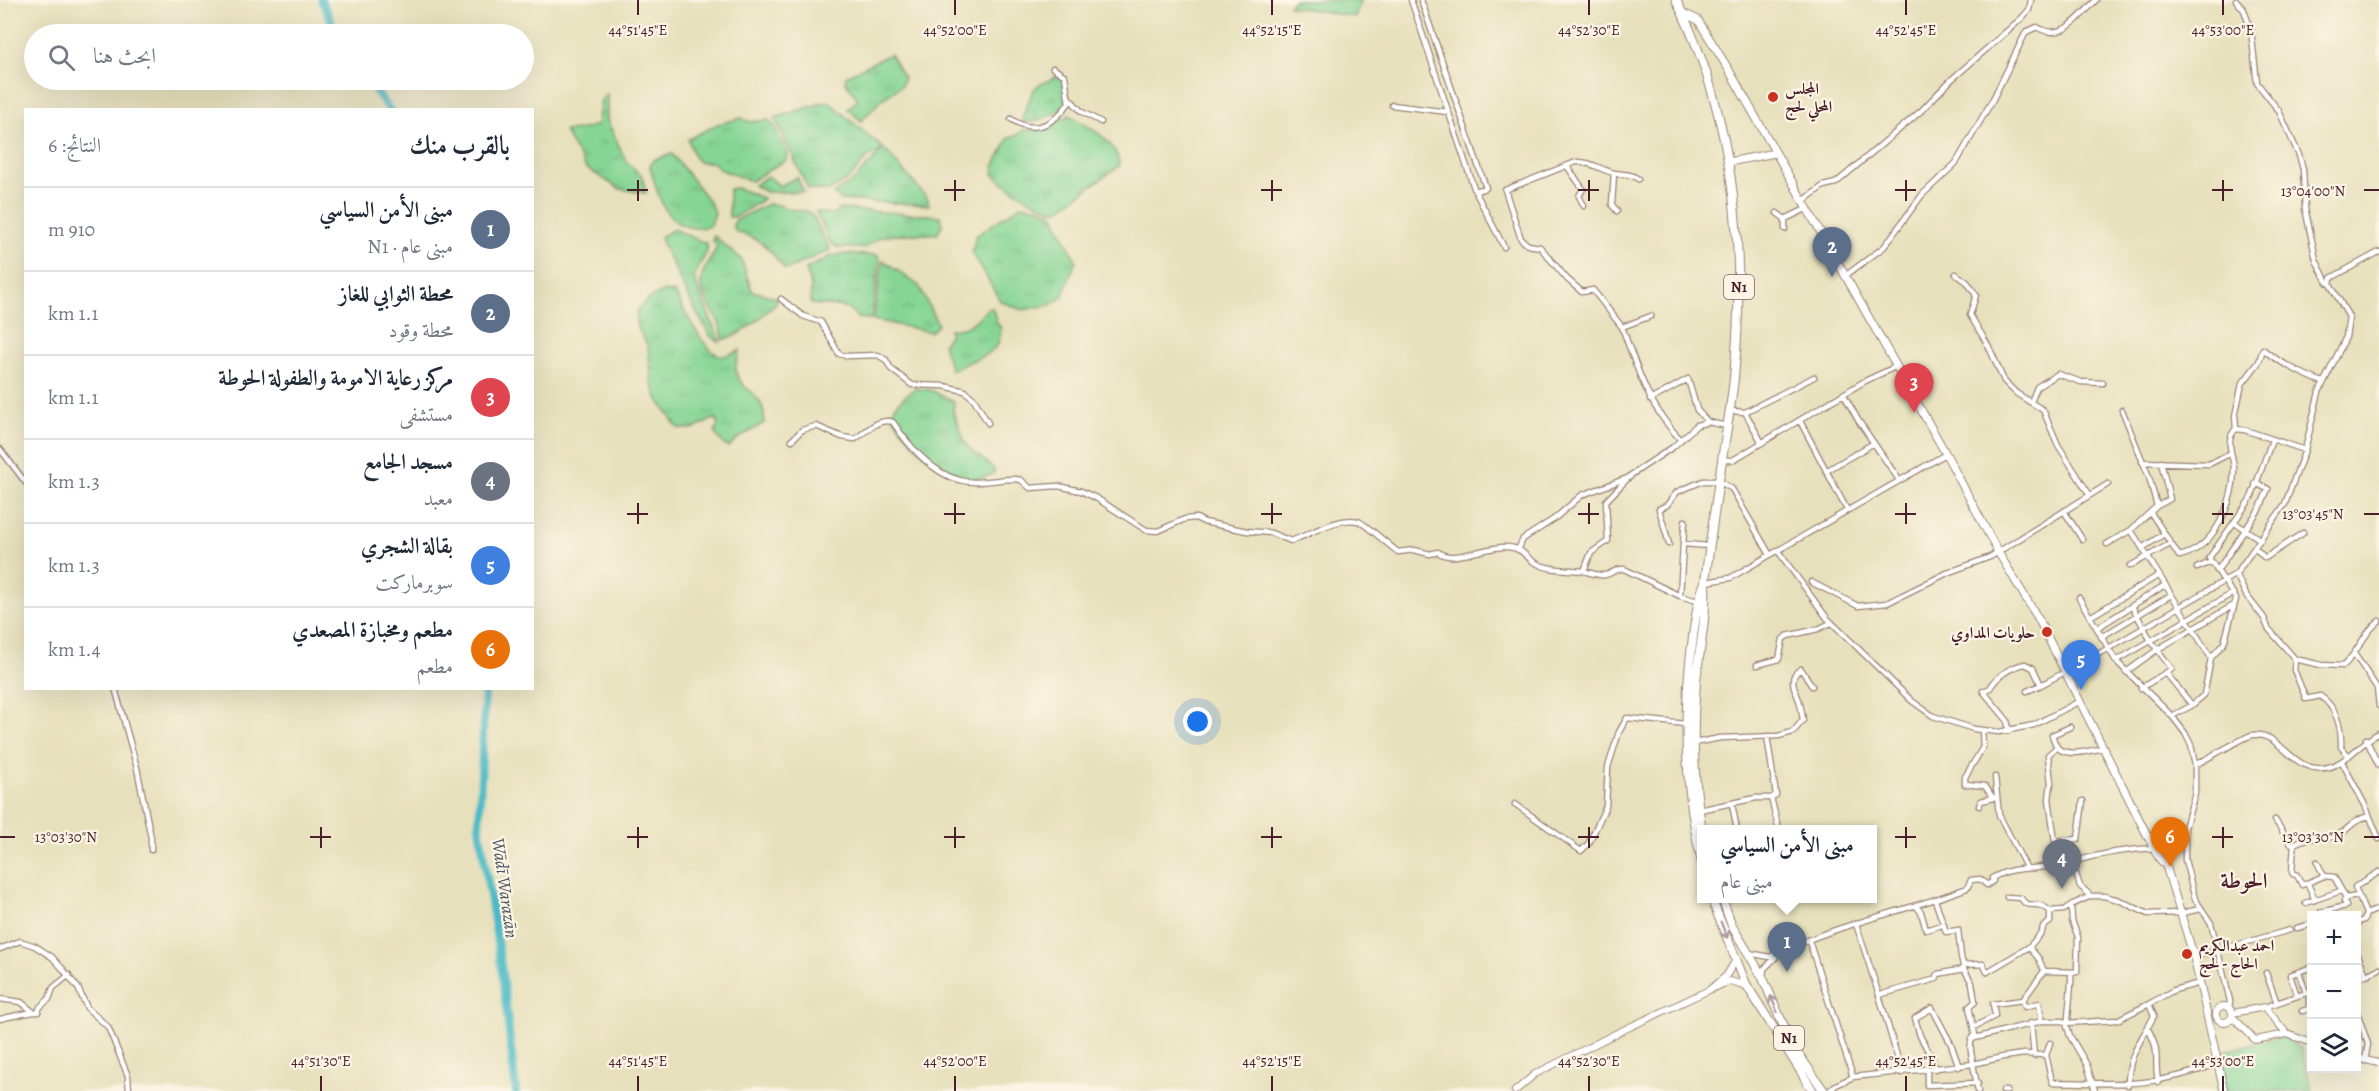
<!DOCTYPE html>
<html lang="ar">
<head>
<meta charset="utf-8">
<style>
	:root { --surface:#fff; --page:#f6f6f7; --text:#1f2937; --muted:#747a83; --line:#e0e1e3; --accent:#c8321e }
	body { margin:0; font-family:Alegreya,Amiri,serif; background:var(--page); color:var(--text); direction:rtl }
	.controls { position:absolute; right:18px; bottom:18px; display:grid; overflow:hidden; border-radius:0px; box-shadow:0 6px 24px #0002 }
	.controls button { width:54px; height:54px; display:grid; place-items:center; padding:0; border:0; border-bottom:2px solid var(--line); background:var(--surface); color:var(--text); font:30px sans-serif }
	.you { position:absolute; left:1198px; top:722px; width:21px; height:21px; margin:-15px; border:4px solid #fff; border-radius:50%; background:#1a73e8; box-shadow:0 0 0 9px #1a73e833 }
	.badge { display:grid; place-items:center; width:39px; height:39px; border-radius:50%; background:var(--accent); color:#fff; font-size:20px; font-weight:700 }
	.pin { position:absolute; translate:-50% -50px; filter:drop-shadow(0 2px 3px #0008) }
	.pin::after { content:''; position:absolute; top:32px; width:21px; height:18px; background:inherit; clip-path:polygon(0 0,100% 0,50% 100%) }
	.popup { position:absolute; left:1697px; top:825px; width:180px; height:78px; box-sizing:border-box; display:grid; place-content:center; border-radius:0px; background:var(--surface); filter:drop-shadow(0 2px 4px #0005); font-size:20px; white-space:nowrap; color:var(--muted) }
	.popup b { font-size:22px; color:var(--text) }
	.popup::after { content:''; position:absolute; left:50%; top:100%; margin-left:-12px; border:12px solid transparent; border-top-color:var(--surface) }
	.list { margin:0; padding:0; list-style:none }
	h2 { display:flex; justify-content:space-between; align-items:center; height:78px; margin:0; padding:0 24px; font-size:26px }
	h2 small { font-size:20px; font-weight:400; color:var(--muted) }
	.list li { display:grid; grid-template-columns:39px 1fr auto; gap:18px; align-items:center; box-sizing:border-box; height:84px; padding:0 24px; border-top:2px solid var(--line) }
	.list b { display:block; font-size:22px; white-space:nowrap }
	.list p { margin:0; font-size:20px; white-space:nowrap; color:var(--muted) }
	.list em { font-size:20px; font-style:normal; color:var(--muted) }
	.icon { flex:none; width:33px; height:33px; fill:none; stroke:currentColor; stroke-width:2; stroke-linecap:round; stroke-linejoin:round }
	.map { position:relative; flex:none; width:2379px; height:1091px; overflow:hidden; direction:ltr }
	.search { position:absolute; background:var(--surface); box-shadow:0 6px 24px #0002; left:24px; top:24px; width:510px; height:66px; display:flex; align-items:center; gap:15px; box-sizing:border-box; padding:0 21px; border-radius:33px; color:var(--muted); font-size:22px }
	.panel { position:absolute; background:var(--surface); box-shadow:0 6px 24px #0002; left:24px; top:108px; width:510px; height:582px; border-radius:0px; direction:rtl }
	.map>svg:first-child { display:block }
	.grass { fill:url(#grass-tufts); stroke:#687a60; stroke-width:1.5 }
	.park { fill:#86d595; stroke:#687a60; stroke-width:1.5 }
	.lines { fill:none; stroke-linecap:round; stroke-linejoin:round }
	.river { stroke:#4cbac6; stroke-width:8 }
	.minor-casing { stroke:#988074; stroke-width:7 }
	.tertiary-casing { stroke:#988074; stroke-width:8 }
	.secondary-casing { stroke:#988074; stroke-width:9 }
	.trunk-casing { stroke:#988074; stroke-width:10 }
	.minor { stroke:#fff; stroke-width:4.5 }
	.tertiary { stroke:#fff; stroke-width:6 }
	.secondary { stroke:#fff; stroke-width:7 }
	.trunk { stroke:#fff; stroke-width:8 }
	.oneway { stroke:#ae9aa0 }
	.ticks { fill:none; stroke:#4a1f2b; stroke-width:2 }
	.poi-dot { fill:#c8321e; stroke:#fcf5e5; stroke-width:2 }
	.labels { text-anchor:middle; stroke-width:4.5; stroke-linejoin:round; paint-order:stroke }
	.shield { fill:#fcf5e5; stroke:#7f5f63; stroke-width:1.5 }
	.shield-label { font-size:15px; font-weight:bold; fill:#4a1f2b }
	.poi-label { font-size:16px; font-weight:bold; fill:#4a1f2b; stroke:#fcf5e5; text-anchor:start }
	.water-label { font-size:18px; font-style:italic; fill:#4b5561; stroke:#fcf5e5 }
	.district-label { font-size:22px; font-weight:bold; fill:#4a1f2b; stroke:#fcf5e5 }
	.ticks-label { font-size:15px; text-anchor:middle; fill:#4a1f2b; stroke:#fcf5e5; stroke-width:4.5; stroke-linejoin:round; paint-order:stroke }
</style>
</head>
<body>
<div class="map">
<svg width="2379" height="1091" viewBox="0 0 2379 1091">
	<defs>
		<pattern id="grass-tufts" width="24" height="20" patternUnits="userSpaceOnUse" patternTransform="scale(1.5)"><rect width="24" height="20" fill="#86d595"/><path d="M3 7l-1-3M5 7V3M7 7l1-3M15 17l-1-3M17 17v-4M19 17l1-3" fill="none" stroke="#75b681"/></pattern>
	</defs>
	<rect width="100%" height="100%" fill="#fcf5e5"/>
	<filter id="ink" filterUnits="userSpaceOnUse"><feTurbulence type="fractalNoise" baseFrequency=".0167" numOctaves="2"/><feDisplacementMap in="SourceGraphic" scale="12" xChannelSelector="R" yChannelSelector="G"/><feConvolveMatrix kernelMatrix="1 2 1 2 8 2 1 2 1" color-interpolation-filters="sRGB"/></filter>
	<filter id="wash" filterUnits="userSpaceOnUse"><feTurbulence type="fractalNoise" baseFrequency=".008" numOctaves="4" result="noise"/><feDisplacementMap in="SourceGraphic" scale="24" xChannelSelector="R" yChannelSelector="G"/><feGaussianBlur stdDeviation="1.35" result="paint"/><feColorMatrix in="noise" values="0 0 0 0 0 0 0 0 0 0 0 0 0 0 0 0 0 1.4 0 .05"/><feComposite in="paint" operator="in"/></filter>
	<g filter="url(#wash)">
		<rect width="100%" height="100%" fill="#e7e0bc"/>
		<path class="grass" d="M890,54L904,78L901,86L881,100L861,121L848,109L858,99L845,81L846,76Z
			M1059,75L1062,77C1063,83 1066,90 1067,96C1068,112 1037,123 1024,122L1022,117L1033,91L1037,86Z
			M607,94V120L626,161L642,176L646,193L620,189L586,168L564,131L580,130L597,125L601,100Z
			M828,101L884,149L928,199L929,205L842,200L833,194L852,182L883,150L867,158L848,180L829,191L808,189L775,118Z
			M1069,115C1087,126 1120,142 1119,166L1058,210H1053C1031,202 1011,190 993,174L994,167L1009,137L1018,135L1023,130C1043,131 1053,126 1069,115Z
			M741,118L750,122L768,120L774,125L788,154L786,160L751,181L719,169L713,162H699L694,156L688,139L718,124Z
			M672,154L709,201L715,213L710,226C667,237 659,199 650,166L654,160Z
			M768,176L780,186L797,177L804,192H765L754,185Z
			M737,188L763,198L761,201L735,217H729V189Z
			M768,204L779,205L788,209L806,211L813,216L830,250L785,270C768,247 764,240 736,232L733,225L736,220Z
			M1021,205L1040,208L1053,214L1076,261L1062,297L1050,305L1022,310L1000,301L972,252L976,236Z
			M839,209L940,216L943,224L937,234H904L880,237L864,248H839L831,244L816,212L833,214Z
			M674,229L707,244V252L698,267L694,279L720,342L711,337L695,310L664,248L660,237Z
			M714,236L741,259L752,291L778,298L776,303C759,319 746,333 723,340C722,333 721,327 718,321C713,309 699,294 701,281C702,267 714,258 717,245L712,240Z
			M843,254L878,255L880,260L871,319L857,318C850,301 825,308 810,303L811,286L806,269L831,256Z
			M883,260L919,286L938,325L930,332L873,320Z
			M664,291L675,293C682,307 706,355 722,356C728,356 735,352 740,350C739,355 735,363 736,369C736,391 768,392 764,423L737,439L729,447L724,445L715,433L718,424L716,418C700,424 698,432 678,428L658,400L652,383L648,346L636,325L637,310L649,299Z
			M988,308H992C996,315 995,323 1001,328C1001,352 987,354 969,362C963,365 958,368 951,370L943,344L950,334L949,329C968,331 977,320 988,308Z
			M916,388L933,391L954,402L953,412L965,442L969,448L994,469V473C955,497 909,442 891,413C897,403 906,394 916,388Z"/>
		<path class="park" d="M1293,0H1361L1355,17L1289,6Z
			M2285,1035L2296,1046L2301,1048L2313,1091H2227L2217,1053Z"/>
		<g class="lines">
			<path class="river" d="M321,0L338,34
				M367,80L390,110
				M485,688L479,826L502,972L516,1091"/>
		</g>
	</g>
	<g filter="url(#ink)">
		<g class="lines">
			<defs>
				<path id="minor" d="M1411,0L1475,191L1504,247
					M1421,0L1486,188L1475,191
					M2236,0L2244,10L2251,30L2257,83L2279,111L2299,155L2303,169L2305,208L2316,260L2327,282L2330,284
					M1069,98L1082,112L1101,122
					M1392,105L1448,112
					M1011,119C1034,135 1054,124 1069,103L1065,76L1053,68
					M1567,166L1583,189L1579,196L1584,206
					M1614,173L1612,205L1617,211
					M1802,202L1823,186L1836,183L1921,111L1951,80L2022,18L2029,10L2031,0
					M1777,213L1785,219L1806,209
					M1785,219V229
					M1956,274L1967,282L1976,295L1970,315L1989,347L2004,381L2016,393L2043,410L2058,445L2089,494
					M1845,276L1884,247L1922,195L1956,163L1993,99L2026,32L2037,27C2062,43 2080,16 2096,0
					M781,299L803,316L821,322L839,354L846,356L878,355L886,360L891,369L912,385L944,386L965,391L974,399L988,423
					M1651,316L1622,327C1638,371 1648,406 1681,440
					M1622,327L1593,290L1582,292L1567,279L1540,247L1528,245L1521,239L1505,190L1576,162C1591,161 1600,170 1614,173C1623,175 1631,173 1638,179
					M1844,395L1858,420L1899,480
					M1650,400L1688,379L1697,410L1708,422
					M2031,402L2037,387L2058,374L2081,382L2103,383
					M2122,410L2149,477L2157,506
					M1730,411L1745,412L1814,377
					M1745,412L1762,443
					M1800,421L1847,510
					M2236,429L2235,416L2242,384L2259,362L2263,349C2274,360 2308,377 2323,382
					M792,440L802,430L816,426L842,437L855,439C867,431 879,417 893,422C907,444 932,473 959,480C976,485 997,479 1015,479L1021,480L1030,488L1058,486L1081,491L1096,498L1146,530L1158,531L1185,519L1196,518L1204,522L1247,531L1271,533L1291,541C1309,535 1339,516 1358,521C1363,522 1391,547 1398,552L1414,550L1430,554L1438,552C1453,564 1486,546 1506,547C1526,548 1524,558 1538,564C1551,571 1570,569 1584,571
					M0,449L26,483
					M1722,460H1733L1865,381L1895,367
					M2142,462L2209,464L2231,453
					M1826,471L1874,443
					M2064,511L2082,539
					M2151,513L2179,556C2215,549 2234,502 2234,468C2233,454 2224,440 2236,429L2245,430L2305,450
					M1685,521L1683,544L1710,546
					M2235,523L2261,540
					M2131,530L2211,658
					M1669,544L1659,509L1667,505L1677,492L1703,481H1719L1732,489L1770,555
					M2107,544L2131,530L2157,506L2170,499L2161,462
					M2142,548L2164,534
					M2255,548L2265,558L2303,533
					M1518,550L1523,539L1554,519L1582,495L1630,477
					M1778,551L1827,618L1912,701L1933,716L1974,729L1999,732L2034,725L2078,702
					M2130,566L2170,544
					M2197,568L2211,562
					M2217,571L2260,508L2268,489L2255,483
					M2236,574L2246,595L2264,618L2268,628L2295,659L2321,665L2343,666C2358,653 2363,633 2379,621
					M1706,582L1730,578L1946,454
					M1811,582L1858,606L1887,603L1947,573L1990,557L2108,484
					M1680,596L1683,544
					M2079,598L2116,661L2172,716L2185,733L2191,745L2195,765V793L2185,828V860L2195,899L2211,923L2230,1001L2229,1008
					M1698,601L1680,596L1624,569C1615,568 1613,574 1605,575C1599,576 1591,573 1584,571L1591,553L1608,541L1606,501L1631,475L1673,447L1697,425L1708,422L1727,426
					M2132,606L2151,641L2172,669L2141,688
					M2090,617L2159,575
					M2097,628L2165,585
					M2101,637L2171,595
					M2355,655L2377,688L2379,706
					M2295,659L2294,670L2306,699L2320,696C2336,706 2342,728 2341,747L2349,756
					M2116,661L2233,593
					M1757,665L1779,659L1783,639L1787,636L1818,629L1831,623
					M2126,672L2158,649L2234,605
					M2166,673L2192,705
					M115,688L137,768L151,838V850
					M2027,691L2041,685L2109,648L2236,574L2285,504L2305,450L2319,392L2346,337L2349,317L2330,284L2331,278L2379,252
					M2172,716L2191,706L2204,695L2211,658L2224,643L2236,599L2209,558L2251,498L2272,440
					M2070,727L2052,735C2054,740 2055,746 2059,749C2070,757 2092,750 2104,748
					M1982,730L1983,747L1965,777V784L1985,786L1993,798
					M2009,731L2007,720L1983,691L1990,688C1997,676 2010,667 2025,664L2033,668L2041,685
					M1767,736L1776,795L1771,798L1779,830
					M2366,739L2379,766
					M1694,743L1720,738L1778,736L1793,732L1803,720C1802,714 1801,706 1799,700C1795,689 1787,677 1801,669L1812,686
					M2057,747L2048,755L2051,783L2049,799L2055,841L2078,839L2083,801
					M2342,762L2365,805L2379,839
					M2195,765C2205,760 2246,736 2252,735C2278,731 2290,766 2316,768C2342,771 2357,744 2379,733
					M1995,777L1999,815L2026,867
					M1515,804L1581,851L1589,843L1606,806L1608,767L1619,732L1627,718L1686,724
					M1732,804L1737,830
					M1979,806L1981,801L1994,798
					M1699,810L1756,798H1771
					M2275,820L2290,843L2294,844
					M2072,862C2099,854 2127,849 2156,848
					M2317,862L2324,876
					M2308,884L2315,900
					M2358,896L2346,898L2334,877L2324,876L2302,885L2297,875L2293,874L2292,872L2294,844C2309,835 2322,840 2336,836C2349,831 2350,821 2369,816
					M2007,897L2021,898C2026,908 2033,903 2042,906C2045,907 2047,909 2050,911
					M1935,900L1946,932L1958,930L1961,957L1964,969L1972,983L1975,1002L1969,1007L1975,1035C1967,1043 1972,1054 1973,1064L2003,1057L2024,1054L2046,1055L2052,1082C2119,1084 2152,1088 2217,1064
					M2305,903L2341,891
					M1916,906L1921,912L1926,930L1944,924
					M2366,914L2355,887L2379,872
					M2322,916L2321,912L2346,906L2344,901L2346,898
					M2356,923L2364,920L2366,914L2379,909
					M1856,924L1879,995L1902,1073
					M2297,928L2312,924
					M1809,941L1853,1077
					M2029,947L2042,932L2043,927L2050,922V911L2064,910L2071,905
					M0,949L20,941L35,946L52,957L62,968L78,988L87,1008L108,1027L128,1076L129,1091
					M2356,950L2366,975
					M1749,953L1770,957C1832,925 1902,913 1967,888L1971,880L1980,879L1987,885L1993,881L1992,878C2016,865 2026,871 2049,866C2057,864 2064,859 2072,862L2080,886L2091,896H2104L2119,900L2148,914L2182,913L2200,909
					M2194,957L2290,930
					M1963,965L1983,964L1987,972L2029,947L2039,959L2044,971
					M2299,972L2306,993
					M2266,973L2277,1003
					M1763,976L1764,969L1776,957
					M2356,977L2366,975L2379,969
					M1879,995L1936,979L1938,974L1964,969
					M2297,996L2290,975L2312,967
					M0,999L21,1002L32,1011
					M2265,1007L2312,991
					M2356,1009L2368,1044L2365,1061
					M2302,1011L2309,1009V992
					M0,1019C10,1017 31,1011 38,1012L40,1007L49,999L53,988L69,975
					M2042,1021H2062L2066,1023L2070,1036L2087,1065L2095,1091
					M2031,1023L2034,1056
					M2066,1023L2117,1020L2149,1004
					M2068,1023C2068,1005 2072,989 2071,972
					M1974,1027L1995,1016L1993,1004L2023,1000
					M2148,1029C2161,1052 2154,1059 2158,1082
					M1971,1039L2042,1021L2039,1003L2025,1007L2023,1000L2044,971L2077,972L2078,937L2072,921L2071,905L2091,896
					M2046,1055L2050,1043
					M1935,1069L1932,1058L1920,1036L1915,1018L1932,1008L1951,1044L1959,1067
					M1927,1070V1085L1978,1083
					M2128,1085C2128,1055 2141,1041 2154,1016L2149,1004L2174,990L2200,983
					M1829,1091L1836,1085L1853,1077L1973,1064L1978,1091
					M2003,1091H2007"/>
				<path id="tertiary" d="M1736,960L1726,976L1709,990L1730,981L1747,986
					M2216 1014a8 8 0 1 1 16 0a8 8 0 1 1-16 0Z
					M2228,1021L2235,1019L2255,1040L2287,1034L2265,1007L2233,1013
					M2287,1034L2312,1043
					M2356,1058L2379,1063
					M1515,1091L1535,1074L1619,1032L1709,990"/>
				<path id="secondary" d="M1683,13L1698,20L1729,70L1946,454L1998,552L2039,620L2142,825L2159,858L2166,866L2194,957L2224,1091
					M1729,162L1775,153"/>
				<path id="trunk" d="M1676,0C1735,117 1746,250 1734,378C1731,406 1726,433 1722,460C1716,500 1710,541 1705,582C1696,605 1694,629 1691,653C1683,723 1685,793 1702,862
					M1702,830C1693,781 1692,731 1696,682C1699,650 1707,617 1705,585
					M1711,898L1746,984L1813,1091
					M1722,898L1732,926L1762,976L1792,1045L1824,1091"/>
			</defs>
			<use href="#minor" class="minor-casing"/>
			<use href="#tertiary" class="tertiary-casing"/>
			<use href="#secondary" class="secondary-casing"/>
			<use href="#trunk" class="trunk-casing"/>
			<use href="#minor" class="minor"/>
			<use href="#tertiary" class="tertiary"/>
			<use href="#secondary" class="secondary"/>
			<use href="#trunk" class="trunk"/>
		</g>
		<defs><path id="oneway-shaft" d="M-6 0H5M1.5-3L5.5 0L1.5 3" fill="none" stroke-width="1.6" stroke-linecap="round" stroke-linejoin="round" transform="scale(1.5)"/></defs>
		<g class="oneway">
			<use href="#oneway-shaft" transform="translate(1724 930) rotate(68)"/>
			<use href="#oneway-shaft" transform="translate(1774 1004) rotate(-113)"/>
		</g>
	</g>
	<path class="ticks" d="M638,0V15M955,0V15M1272,0V15M1589,0V15M1906,0V15M2223,0V15M638,180V201M955,180V201M1272,180V201M1589,180V201M1906,180V201M2223,180V201M627,190H648M944,190H965M1261,190H1282M1578,190H1599M1895,190H1916M2212,190H2233M2364,190H2379M638,503V524M955,503V524M1272,503V524M1589,503V524M1906,503V524M2223,503V524M627,514H648M944,514H965M1261,514H1282M1578,514H1599M1895,514H1916M2212,514H2233M2364,514H2379M321,827V848M638,827V848M955,827V848M1272,827V848M1589,827V848M1906,827V848M2223,827V848M0,837H15M310,837H331M627,837H648M944,837H965M1261,837H1282M1578,837H1599M1895,837H1916M2212,837H2233M2364,837H2379M321,1076V1091M638,1076V1091M955,1076V1091M1272,1076V1091M1589,1076V1091M1906,1076V1091M2223,1076V1091"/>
	<g class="poi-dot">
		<circle cx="1773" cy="97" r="6"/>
		<circle cx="2047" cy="632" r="6"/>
		<circle cx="2187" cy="954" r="6"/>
	</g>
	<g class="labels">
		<g class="shield">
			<rect x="1724" y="275" width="30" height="24" rx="4.5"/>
			<rect x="1774" y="1026" width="30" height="24" rx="4.5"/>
		</g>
		<g class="shield-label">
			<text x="1739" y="292">N1</text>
			<text x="1789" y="1043">N1</text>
		</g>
		<g class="poi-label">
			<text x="1785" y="94">المجلس<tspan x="1785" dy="18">المحلي لحج</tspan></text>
			<text x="2035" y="638" text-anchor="end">حلويات المداوي</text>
			<text x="2199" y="951">احمد عبدالكريم<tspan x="2199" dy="18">الحاج - لحج</tspan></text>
		</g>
		<g class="water-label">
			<text transform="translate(505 888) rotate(82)" y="6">Wādī Warazān</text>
		</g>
		<g class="district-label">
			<text x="2244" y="888">الحوطة</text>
		</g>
	</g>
	<g class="ticks-label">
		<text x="638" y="35">44°51'45"E</text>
		<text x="955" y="35">44°52'00"E</text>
		<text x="1272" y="35">44°52'15"E</text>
		<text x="1589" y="35">44°52'30"E</text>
		<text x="1906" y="35">44°52'45"E</text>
		<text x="2223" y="35">44°53'00"E</text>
		<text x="2313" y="196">13°04'00"N</text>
		<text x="2313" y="519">13°03'45"N</text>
		<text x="66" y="842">13°03'30"N</text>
		<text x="2313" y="842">13°03'30"N</text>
		<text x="321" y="1066">44°51'30"E</text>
		<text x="638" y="1066">44°51'45"E</text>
		<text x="955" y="1066">44°52'00"E</text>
		<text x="1272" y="1066">44°52'15"E</text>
		<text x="1589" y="1066">44°52'30"E</text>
		<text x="1906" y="1066">44°52'45"E</text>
		<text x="2223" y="1066">44°53'00"E</text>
	</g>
</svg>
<div class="controls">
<button>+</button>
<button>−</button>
<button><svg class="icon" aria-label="layers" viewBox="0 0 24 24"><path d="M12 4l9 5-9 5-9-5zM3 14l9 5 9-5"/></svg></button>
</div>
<div class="you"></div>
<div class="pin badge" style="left:1787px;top:972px;background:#5c6f8a">1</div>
<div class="popup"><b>مبنى الأمن السياسي</b>مبنى عام</div>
<div class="pin badge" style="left:1832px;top:277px;background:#5c6f8a">2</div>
<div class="pin badge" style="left:1914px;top:413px;background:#e0444e">3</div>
<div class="pin badge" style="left:2062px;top:889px;background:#6b7280">4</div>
<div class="pin badge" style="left:2081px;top:690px;background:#3f7fe0">5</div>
<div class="pin badge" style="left:2170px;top:867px;background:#e8710a">6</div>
<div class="search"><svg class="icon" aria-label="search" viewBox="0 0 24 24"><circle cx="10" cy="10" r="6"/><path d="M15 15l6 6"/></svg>ابحث هنا</div>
<section class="panel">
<h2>بالقرب منك<small>النتائج: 6</small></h2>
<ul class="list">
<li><span class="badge" style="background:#5c6f8a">1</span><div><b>مبنى الأمن السياسي</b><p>مبنى عام · N1</p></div><em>910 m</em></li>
<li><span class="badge" style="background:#5c6f8a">2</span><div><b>محطة الثوابي للغاز</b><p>محطة وقود</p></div><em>1.1 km</em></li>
<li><span class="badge" style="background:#e0444e">3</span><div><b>مركز رعاية الامومة والطفولة الحوطة</b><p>مستشفى</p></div><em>1.1 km</em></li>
<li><span class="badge" style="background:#6b7280">4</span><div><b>مسجد الجامع</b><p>معبد</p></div><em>1.3 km</em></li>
<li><span class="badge" style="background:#3f7fe0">5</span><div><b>بقالة الشجري</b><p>سوبرماركت</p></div><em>1.3 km</em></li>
<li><span class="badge" style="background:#e8710a">6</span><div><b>مطعم ومخبازة المصعدي</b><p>مطعم</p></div><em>1.4 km</em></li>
</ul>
</section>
</div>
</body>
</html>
